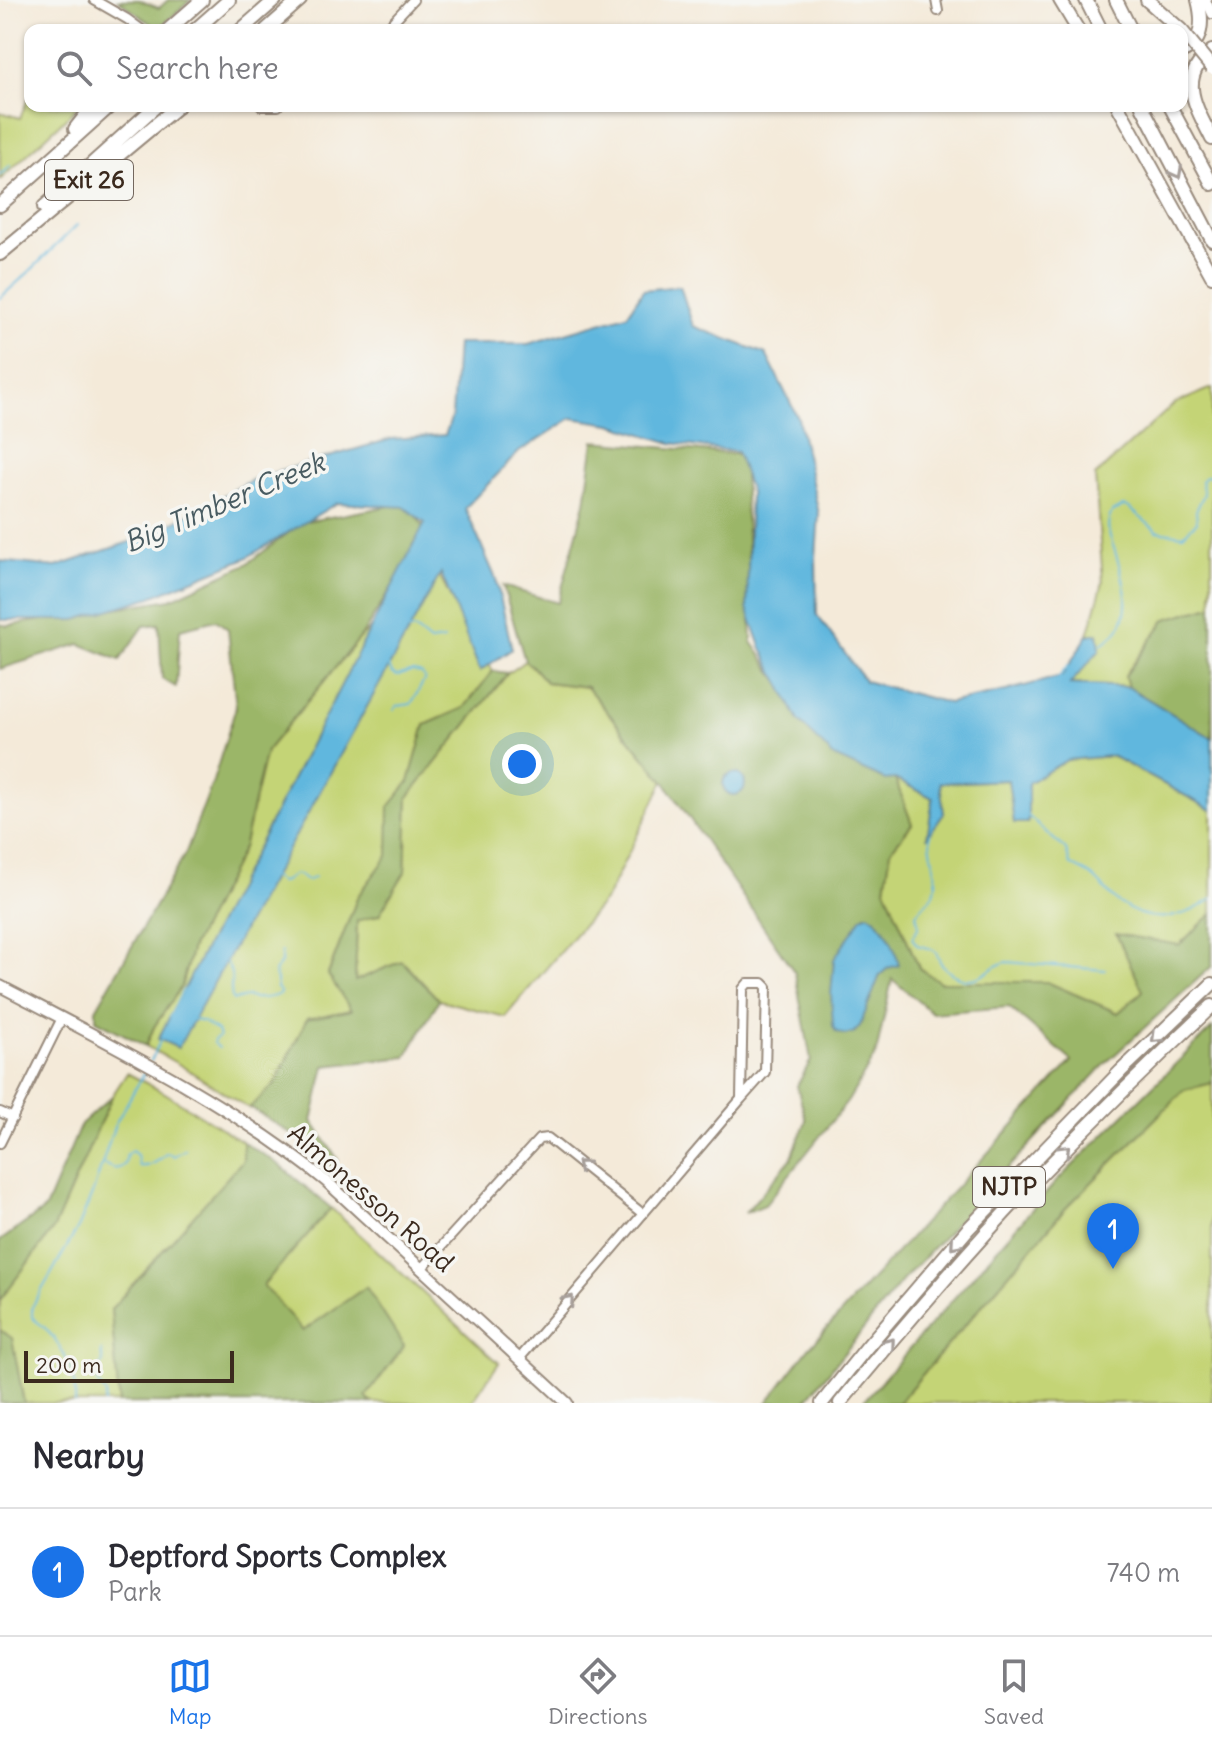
<!DOCTYPE html>
<html lang="en">
<head>
<meta charset="utf-8">
<style>
	:root { --surface:#fff; --page:#f7f7f7; --text:#2b2b33; --muted:#7c7c81; --line:#e1e1e2; --accent:#1a73e8 }
	body { margin:0; font-family:Delius,sans-serif; background:var(--page); color:var(--text) }
	.scale { position:absolute; left:24px; bottom:20px; width:210px; box-sizing:border-box; padding-left:8px; border:4px solid #3b2a1e; border-top:0; font-size:22px; line-height:28px; white-space:nowrap; color:#3b2a1e; -webkit-text-stroke:6px #f6f6f2; paint-order:stroke }
	.you { position:absolute; left:522px; top:764px; width:28px; height:28px; margin:-20px; border:6px solid #fff; border-radius:50%; background:#1a73e8; box-shadow:0 0 0 12px #1a73e833 }
	.badge { display:grid; place-items:center; width:52px; height:52px; border-radius:50%; background:var(--accent); color:#fff; font-size:26px; font-weight:700 }
	.pin { position:absolute; translate:-50% -66px; filter:drop-shadow(0 2px 4px #0008) }
	.pin::after { content:''; position:absolute; top:42px; width:28px; height:24px; background:inherit; clip-path:polygon(0 0,100% 0,50% 100%) }
	.list { margin:0; padding:0; list-style:none }
	h2 { display:flex; justify-content:space-between; align-items:center; height:104px; margin:0; padding:0 32px; font-size:34px }
	h2 small { font-size:26px; font-weight:400; color:var(--muted) }
	.list li { display:grid; grid-template-columns:52px 1fr auto; gap:24px; align-items:center; box-sizing:border-box; height:128px; padding:0 32px; border-top:2px solid var(--line) }
	.list b { display:block; font-size:30px; white-space:nowrap }
	.list p { margin:0; font-size:26px; white-space:nowrap; color:var(--muted) }
	.list em { font-size:26px; font-style:normal; color:var(--muted) }
	.icon { flex:none; width:44px; height:44px; fill:none; stroke:currentColor; stroke-width:2; stroke-linecap:round; stroke-linejoin:round }
	.map { position:relative; flex:none; width:1212px; height:1403px; overflow:hidden }
	.search { position:absolute; background:var(--surface); box-shadow:0 2px 6px #0004; left:24px; right:24px; top:24px; height:88px; display:flex; align-items:center; gap:20px; box-sizing:border-box; padding:0 28px; border-radius:16px; color:var(--muted); font-size:30px }
	.sheet { height:232px; background:var(--surface) }
	nav { display:flex; justify-content:space-around; align-items:center; box-sizing:border-box; height:112px; border-top:2px solid var(--line); background:var(--surface); font-size:22px; color:var(--muted) }
	nav a { display:grid; justify-items:center; gap:4px }
	nav .on { color:var(--accent) }
	.map>svg:first-child { display:block }
	.green { fill:#c4d476; stroke:#807f4a; stroke-width:2 }
	.forest { fill:#9bb667; stroke:#6b7042; stroke-width:2 }
	.water { fill:#61b7de; stroke:#4e707e; stroke-width:2 }
	.lines { fill:none; stroke-linecap:round; stroke-linejoin:round }
	.stream { stroke:#61b7de; stroke-width:2 }
	.minor-casing { stroke:#988a7c; stroke-width:12 }
	.major-casing { stroke:#988a7c; stroke-width:14 }
	.highway-casing { stroke:#988a7c; stroke-width:16 }
	.minor { stroke:#fff; stroke-width:8 }
	.major { stroke:#fff; stroke-width:10 }
	.highway { stroke:#fff; stroke-width:12 }
	.highway-bridge-casing { stroke:#988a7c; stroke-width:16; stroke-linecap:butt }
	.highway-bridge { stroke:#fff; stroke-width:12 }
	.oneway { stroke:#a79f9a }
	.labels { text-anchor:middle; stroke-width:7; stroke-linejoin:round; paint-order:stroke }
	.shield { fill:#f6f6f2; stroke:#73675e; stroke-width:2 }
	.shield-label { font-size:24px; font-weight:bold; fill:#3b2a1e }
	.street-label { font-size:26px; fill:#3b2a1e; stroke:#f6f6f2 }
	.water-label { font-size:28px; font-style:italic; fill:#485b61; stroke:#f6f6f2 }
</style>
</head>
<body>
<div class="map">
<svg width="1212" height="1403" viewBox="0 0 1212 1403">
	<rect width="100%" height="100%" fill="#f6f6f2"/>
	<filter id="ink" filterUnits="userSpaceOnUse"><feTurbulence type="fractalNoise" baseFrequency=".0125" numOctaves="2"/><feDisplacementMap in="SourceGraphic" scale="16" xChannelSelector="R" yChannelSelector="G"/><feConvolveMatrix kernelMatrix="1 2 1 2 8 2 1 2 1" color-interpolation-filters="sRGB"/></filter>
	<filter id="wash" filterUnits="userSpaceOnUse"><feTurbulence type="fractalNoise" baseFrequency=".006" numOctaves="4" result="noise"/><feDisplacementMap in="SourceGraphic" scale="32" xChannelSelector="R" yChannelSelector="G"/><feGaussianBlur stdDeviation="1.8" result="paint"/><feColorMatrix in="noise" values="0 0 0 0 0 0 0 0 0 0 0 0 0 0 0 0 0 1.4 0 .05"/><feComposite in="paint" operator="in"/></filter>
	<g filter="url(#wash)">
		<rect width="100%" height="100%" fill="#f4ead9"/>
		<path class="green" d="M30,94V106H79L0,180V112L20,118Z
			M1212,388V606L1166,619L1125,675L1128,687L1069,684L1100,650L1098,634L1088,635L1103,582L1095,476L1174,404Z
			M435,568L467,629L493,671L464,708L425,725L409,783L389,807V856L358,896L328,974L352,1010L307,1019L275,1084L250,1109L180,1065L146,1046L154,1027L181,987L192,947L243,848L266,751L360,638Z
			M525,661L532,666L546,682L587,687L664,781L607,897L505,1017L439,1000L402,961L355,981L357,921L405,872L408,797L508,673Z
			M1112,756L1212,810V914L1179,945L1143,992L1118,1013L1047,982H940L919,968L885,888L891,850L912,824L895,779L933,798L928,836L939,783L1009,780L1014,823H1027L1028,783L1067,760Z
			M127,1073L165,1093L243,1142L244,1160L111,1309L119,1403H24L12,1339L0,1330V1300L54,1228L112,1096Z
			M1212,1083V1403H898L1065,1209L1184,1090Z
			M331,1208L499,1363L471,1403H372L365,1397L366,1288L303,1331L262,1285Z"/>
		<path class="forest" d="M118,0H139L159,8L168,0H191L158,29Z
			M594,441L743,455L752,642L815,734L895,779L912,824L891,850L885,888L919,968L940,982H1047L1118,1013L1143,991L1116,934L1179,945L1212,914V966L1108,1061L902,1281L804,1403H767L809,1348L1072,1061L1009,1007L932,1013L892,979L876,1054L848,1101L765,1205L745,1213L791,1159L806,1121L797,1086L811,1060L795,973L664,781L587,687L546,682L532,666L525,661L503,586L558,603L585,503Z
			M406,503L427,531L360,638L266,751L243,848L192,947L181,987L154,1027L146,1046L96,1020V1009L186,852L213,781L236,707L228,629L216,620L180,629L176,687L162,679L159,624L144,626L120,660L80,644L0,669V624L7,626L171,599L247,564L303,522Z
			M1212,606V738L1128,687L1125,676L1166,619Z
			M493,671L508,673L408,797L405,872L379,915L357,921L355,981L402,961L439,1000L406,1057L325,1066L312,1121L338,1160L333,1167L296,1137L250,1107L275,1084L307,1019L351,1010L328,975L358,896L388,856L389,807L409,782L425,725L464,708Z
			M1212,1028V1083L1184,1090L1065,1209L898,1403H862L1055,1183Z
			M112,1096L54,1228L0,1300V1241L45,1209L81,1124Z
			M243,1142L277,1163L331,1208L263,1285L303,1331L366,1287L404,1346L366,1397L372,1403H119L111,1309L243,1160Z
			M0,1330L12,1338L24,1403H0Z"/>
		<path class="water" d="M680,286L693,326L766,354L798,418L819,514L816,557L817,615L865,681L948,703L1006,691L1062,676L1088,635L1098,633L1100,650L1070,684L1128,687L1212,738V810L1112,756L1067,760L1028,783V823H1014L1008,780L940,783L944,813L927,838L933,798L895,779L885,780L834,757L799,721L762,649L747,608L750,492L737,452L671,443L611,424L572,418L519,452L465,508L496,579L512,649L480,671L441,573L178,1048L158,1039L425,523L404,507L337,503L246,558L151,597L76,620H0V561L56,567L147,536L256,478L391,439L445,435L452,416L457,344H528L627,315L643,290Z
			M723 784a11 11 0 1 1 22 0a11 11 0 1 1-22 0Z
			M868,914C885,922 895,947 899,965L888,968L880,975L860,1026L854,1033L845,1035L836,1032L833,1026L831,994L834,959L862,917Z"/>
		<g class="lines">
			<path class="stream" d="M0,175L10,166
				M0,298L29,272L77,225
				M406,631L414,629L430,642L444,640
				M1100,645C1140,623 1125,584 1114,548C1109,535 1105,525 1112,512L1123,506L1128,507L1157,531L1183,535L1197,522L1196,511L1204,494L1201,481L1205,477L1212,475
				M389,667L392,673L397,676C408,673 410,670 422,674L425,679L411,704L397,706L394,710
				M1059,677L1068,666
				M1027,815L1066,850L1070,864C1077,869 1085,871 1092,876C1102,884 1109,895 1119,903C1150,925 1182,920 1212,899
				M930,833C928,851 941,879 934,893C929,901 921,907 916,914L919,926L912,938L917,945C922,947 931,947 935,951C938,955 938,959 941,963C946,971 957,978 967,979C984,980 992,964 1007,962L1105,970
				M272,877L280,882L285,881L294,874C306,875 301,886 314,877
				M226,962C237,978 227,986 233,1000C238,1000 242,997 247,997C249,997 252,998 254,998C262,999 275,997 281,993L277,988V980L274,972L281,963V952
				M170,1017L183,990
				M192,1019L203,1022L217,1031L219,1037L214,1040L213,1043L219,1048
				M151,1061L160,1041
				M104,1164C112,1169 118,1171 125,1164L127,1154L132,1151L137,1155L139,1166C149,1168 160,1160 167,1153L174,1156L186,1149
				M101,1351L103,1363L97,1369L98,1384L106,1394L105,1403
				M75,1403C77,1376 65,1351 47,1330C43,1325 37,1323 32,1317V1307L79,1226L94,1189L115,1124L146,1070"/>
		</g>
	</g>
	<g filter="url(#ink)">
		<g class="lines">
			<defs>
				<path id="minor" d="M94,0L127,19L142,30
					M936,0L938,11
					M1206,0L1212,14
					M385,30L413,0
					M261,106H278
					M748,983H763L767,987L765,1072L741,1099L743,989Z
					M0,1112L13,1118
					M0,1143L62,1018
					M421,1269L539,1139L548,1138L643,1214
					M519,1359L741,1099"/>
				<path id="major" d="M0,986C113,1045 227,1101 326,1181L567,1403"/>
				<path id="highway" d="M1060,0L1078,30
					M1086,0L1101,30
					M1116,0L1131,30
					M1147,0L1181,30
					M168,30L202,0
					M195,30L229,0
					M241,30L275,0
					M266,30L300,0
					M1212,51C1176,77 1196,107 1212,139
					M1182,52C1204,44 1203,19 1198,0
					M1118,106L1212,276
					M1142,106L1212,240
					M1170,106L1212,184
					M75,129L93,106
					M0,205L110,106
					M44,207L156,106
					M0,254L178,106
					M822,1403L867,1347L968,1229L1121,1071L1212,984
					M840,1403C905,1325 971,1247 1042,1173C1097,1116 1154,1060 1212,1006"/>
			</defs>
			<use href="#minor" class="minor-casing"/>
			<use href="#major" class="major-casing"/>
			<use href="#highway" class="highway-casing"/>
			<use href="#minor" class="minor"/>
			<use href="#major" class="major"/>
			<use href="#highway" class="highway"/>
			<defs>
				<path id="highway-bridge" d="M1182,31L1212,68"/>
			</defs>
			<use href="#highway-bridge" class="highway-bridge-casing"/>
			<use href="#highway-bridge" class="highway-bridge"/>
		</g>
		<defs><path id="oneway-chevron" d="M-2-3.5L2.5 0L-2 3.5" fill="none" stroke-width="1.6" stroke-linecap="round" stroke-linejoin="round" transform="scale(2)"/></defs>
		<g class="oneway">
			<use href="#oneway-chevron" transform="translate(1177 173) rotate(62)"/>
			<use href="#oneway-chevron" transform="translate(1156 1038) rotate(136)"/>
			<use href="#oneway-chevron" transform="translate(1065 1150) rotate(-45)"/>
			<use href="#oneway-chevron" transform="translate(582 1165) rotate(-141)"/>
			<use href="#oneway-chevron" transform="translate(955 1244) rotate(131)"/>
			<use href="#oneway-chevron" transform="translate(569 1300) rotate(-49)"/>
			<use href="#oneway-chevron" transform="translate(890 1343) rotate(-50)"/>
		</g>
	</g>
	<g class="labels">
		<g class="shield">
			<rect x="45" y="160" width="88" height="40" rx="6"/>
			<rect x="973" y="1167" width="72" height="40" rx="6"/>
		</g>
		<g class="shield-label">
			<text x="89" y="188">Exit 26</text>
			<text x="1009" y="1195">NJTP</text>
		</g>
		<g class="street-label">
			<text transform="translate(371 1198) rotate(41)" y="9">Almonesson Road</text>
		</g>
		<g class="water-label">
			<text transform="translate(224 502) rotate(-23)" y="10">Big Timber Creek</text>
		</g>
	</g>
</svg>
<div class="scale">200 m</div>
<div class="you"></div>
<div class="pin badge" style="left:1113px;top:1269px">1</div>
<div class="search"><svg class="icon" aria-label="search" viewBox="0 0 24 24"><circle cx="10" cy="10" r="6"/><path d="M15 15l6 6"/></svg>Search here</div>
</div>
<section class="sheet">
<h2>Nearby<small></small></h2>
<ul class="list">
<li><span class="badge">1</span><div><b>Deptford Sports Complex</b><p>Park</p></div><em>740 m</em></li>
</ul>
</section>
<nav>
<a class="on"><svg class="icon" aria-label="map" viewBox="0 0 24 24"><path d="M3 6l6-2 6 2 6-2v14l-6 2-6-2-6 2zM9 4v14M15 6v14"/></svg>Map</a>
<a><svg class="icon" aria-label="directions" viewBox="0 0 24 24"><path d="M12 3l9 9-9 9-9-9zM9 14v-3h6M13 9l2 2-2 2"/></svg>Directions</a>
<a><svg class="icon" aria-label="saved" viewBox="0 0 24 24"><path d="M7 4h10v16l-5-4-5 4z"/></svg>Saved</a>
</nav>
</body>
</html>
